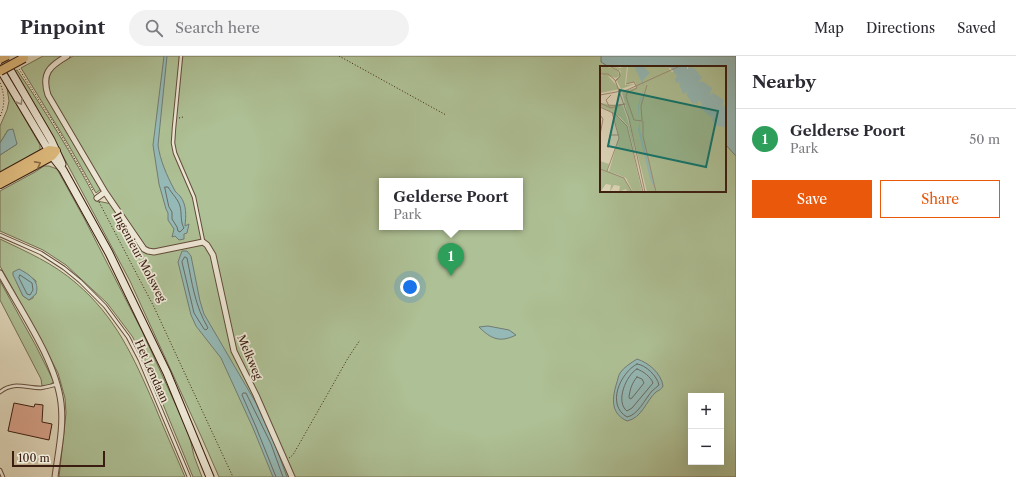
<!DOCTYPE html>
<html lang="en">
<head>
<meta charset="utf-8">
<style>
	:root { --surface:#fff; --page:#f2f2f3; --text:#2b2b33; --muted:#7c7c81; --line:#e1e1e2; --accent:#ea580c }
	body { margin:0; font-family:"Libre Caslon Text",serif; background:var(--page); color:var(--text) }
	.controls { position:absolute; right:12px; bottom:12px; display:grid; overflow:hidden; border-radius:0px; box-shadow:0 4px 16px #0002 }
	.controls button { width:36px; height:36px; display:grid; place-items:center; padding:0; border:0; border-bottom:1px solid var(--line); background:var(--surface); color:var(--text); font:20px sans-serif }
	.scale { position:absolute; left:12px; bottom:10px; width:93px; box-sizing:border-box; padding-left:4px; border:2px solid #3a1d10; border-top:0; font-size:11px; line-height:14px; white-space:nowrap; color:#3a1d10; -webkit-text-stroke:3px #ece6d4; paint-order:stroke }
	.you { position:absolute; left:410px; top:231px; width:14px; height:14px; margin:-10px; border:3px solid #fff; border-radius:50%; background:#1a73e8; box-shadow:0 0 0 6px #1a73e833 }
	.badge { display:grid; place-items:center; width:26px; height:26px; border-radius:50%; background:var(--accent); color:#fff; font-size:13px; font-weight:700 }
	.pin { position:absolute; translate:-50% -33px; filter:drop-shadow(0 1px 2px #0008) }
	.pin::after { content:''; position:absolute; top:21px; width:14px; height:12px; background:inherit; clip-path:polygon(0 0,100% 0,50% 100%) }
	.popup { position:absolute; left:379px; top:122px; width:144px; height:52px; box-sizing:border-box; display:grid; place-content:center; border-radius:0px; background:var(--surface); filter:drop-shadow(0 1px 3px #0005); font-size:13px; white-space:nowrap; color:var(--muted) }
	.popup b { font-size:15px; color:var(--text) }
	.popup::after { content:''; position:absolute; left:50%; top:100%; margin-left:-8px; border:8px solid transparent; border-top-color:var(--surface) }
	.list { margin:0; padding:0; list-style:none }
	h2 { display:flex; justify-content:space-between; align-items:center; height:52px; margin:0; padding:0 16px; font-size:17px }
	h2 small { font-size:13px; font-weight:400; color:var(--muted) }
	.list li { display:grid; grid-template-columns:26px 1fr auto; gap:12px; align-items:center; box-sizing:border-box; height:60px; padding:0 16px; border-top:1px solid var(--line) }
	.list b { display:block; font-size:15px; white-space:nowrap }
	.list p { margin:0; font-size:13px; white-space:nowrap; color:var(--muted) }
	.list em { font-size:13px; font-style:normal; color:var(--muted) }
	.actions { display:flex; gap:8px; padding:12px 16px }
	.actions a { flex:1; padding:9px 0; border:1px solid var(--accent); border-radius:0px; text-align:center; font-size:14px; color:var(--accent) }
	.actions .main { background:var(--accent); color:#fff }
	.icon { flex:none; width:22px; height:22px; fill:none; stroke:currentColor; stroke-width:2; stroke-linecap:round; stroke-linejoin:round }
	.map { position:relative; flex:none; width:736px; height:421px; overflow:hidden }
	header { display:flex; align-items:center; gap:24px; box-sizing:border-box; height:56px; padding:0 20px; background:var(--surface); border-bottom:1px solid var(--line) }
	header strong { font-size:19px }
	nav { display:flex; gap:22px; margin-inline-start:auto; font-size:14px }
	.search { width:280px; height:36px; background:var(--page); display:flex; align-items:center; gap:10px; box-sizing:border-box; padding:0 14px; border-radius:22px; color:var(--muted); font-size:15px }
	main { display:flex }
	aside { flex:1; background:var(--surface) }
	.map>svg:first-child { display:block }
	.green { fill:#aec095; stroke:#746e52; fill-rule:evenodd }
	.water { fill:#95b9b6; stroke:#717b74 }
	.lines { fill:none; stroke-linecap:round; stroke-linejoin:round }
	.shore { stroke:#686b63; stroke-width:1 }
	.building { fill:#d8a28b; stroke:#3a1d10 }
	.service-casing { stroke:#644c3b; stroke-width:4.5 }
	.minor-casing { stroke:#644c3b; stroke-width:7 }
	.secondary-casing { stroke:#3a1d10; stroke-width:9 }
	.trunk-casing { stroke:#3a1d10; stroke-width:10 }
	.path { stroke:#3a1d10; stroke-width:1; stroke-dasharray:1 2; stroke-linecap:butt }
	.service { stroke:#ece6d4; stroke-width:2.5 }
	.minor { stroke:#ece6d4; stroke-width:5 }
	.secondary { stroke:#ece6d4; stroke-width:7 }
	.trunk { stroke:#e0bc7e; stroke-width:8 }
	.trunk-bridge-casing { stroke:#3a1d10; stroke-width:10; stroke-linecap:butt }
	.trunk-bridge { stroke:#e0bc7e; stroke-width:8 }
	.oneway { stroke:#9c8c7c }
	.oneway2 { stroke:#8d6c47 }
	.labels { text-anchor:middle; stroke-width:3.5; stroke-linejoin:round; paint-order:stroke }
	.street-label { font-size:11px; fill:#3a1d10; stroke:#ece6d4 }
	.inset-road { fill:none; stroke:#9e8e78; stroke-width:1 }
	.view { fill:#0f766e; fill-opacity:0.15; stroke:#0f766e; stroke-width:2 }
	.inset-edge { fill:none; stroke:#3a1d10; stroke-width:2 }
</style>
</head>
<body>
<header>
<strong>Pinpoint</strong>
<div class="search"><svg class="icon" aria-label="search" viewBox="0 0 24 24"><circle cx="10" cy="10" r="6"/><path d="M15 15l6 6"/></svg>Search here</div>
<nav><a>Map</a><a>Directions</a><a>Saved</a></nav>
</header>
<main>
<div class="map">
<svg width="736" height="421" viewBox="0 0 736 421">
	<rect width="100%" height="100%" fill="#e1d9bd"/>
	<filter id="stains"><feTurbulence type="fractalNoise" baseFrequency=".005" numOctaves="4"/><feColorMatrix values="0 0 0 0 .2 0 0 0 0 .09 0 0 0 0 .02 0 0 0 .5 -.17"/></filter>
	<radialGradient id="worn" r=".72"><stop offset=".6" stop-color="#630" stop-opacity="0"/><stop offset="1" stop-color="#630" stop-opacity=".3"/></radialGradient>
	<path class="green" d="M43,0H64C47,11 47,11 44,31L101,133L96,137L68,88L21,12Z
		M73,0H651L668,11H601V135H725V47L736,53V421H219L201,380L130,225L56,87L15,15L17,14C46,56 73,100 97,145L112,148L139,190L145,195L153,194L146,191L98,122L50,37C44,15 56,10 73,0ZM382,125H520V171H382ZM691,340H721V406H691Z
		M7,32L40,89V96L0,120V99L17,88L8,74L0,87V70L7,54L9,45Z
		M44,110H49L57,113L84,162L142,275L189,378L194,400L202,421H193L144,302L132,280L107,247L66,209L43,194L0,175V135L35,116Z
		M0,183C27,196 53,207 76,227C116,261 134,302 154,348C164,373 175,397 185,421H59L66,357L65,342L58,317L40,282L0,210ZM27,218L36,225L33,242L29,244L23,240L17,227Z
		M0,225L36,290L54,326L47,330H42L41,323L0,244Z"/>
	<path class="water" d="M164,0H167L158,89C160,104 167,120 174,133C175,136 178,138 180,140C187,149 186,160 185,170L189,168L187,177L184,178V183L179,184L175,180L172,181L174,173L168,164V157L166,153L159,128L153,89Z
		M601,0H736V100L725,88V11H609L601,6Z
		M13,73L17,88L0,99V87L8,74Z
		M182,195H187L191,200L200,245L204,258L256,347L274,386L287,421H273L253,372L221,302L196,270L191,259L178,206Z
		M19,213C30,219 40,225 36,238L29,244L23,240L13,219V216Z
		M488,270L509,274L516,279C500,287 491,283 479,271Z
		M637,303C649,307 661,317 663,330C661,334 659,334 656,336C646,345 642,362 627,365C610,357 612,342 617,326C618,324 618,320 620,317C624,311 631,307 637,303Z"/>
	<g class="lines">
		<path class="shore" d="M165,131H168C172,138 178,143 180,150C182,157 180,166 184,172L180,176L178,175L177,171L172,163V156L169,151Z
			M185,201L187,202C192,227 195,250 208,272L206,274L204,273L194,257L182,206Z
			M20,219L32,227L33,234L30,239L27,238L19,222Z
			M637,308C646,309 657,320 659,329C657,331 654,333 652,335C645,343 638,359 627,361C606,349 620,317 637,308Z
			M637,313C643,315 651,321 653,327L632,352L627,355C615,346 626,319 637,313Z
			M637,321L642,323L644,327L632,342L630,343L629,341C630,333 632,327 637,321Z
			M276,421L256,371L242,339L243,337H246L271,388L283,421"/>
	</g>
	<path class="building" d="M14,347L34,351L35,348L43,349L42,366L52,368L49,384L8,375Z"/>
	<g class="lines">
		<defs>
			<path id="service" d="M181,0L174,72L173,87L175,97L194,141L203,185
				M0,179L41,197L64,212L80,225L105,250L128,281L140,304L189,421
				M0,336C14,325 25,332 41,332C46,331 52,330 57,328
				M0,414L3,421"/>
			<path id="minor" d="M67,0C50,10 41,17 48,39L105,136L144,193L148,195L154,196L203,186L207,189L213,199L234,295L256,339L292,421
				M97,142L105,136
				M0,217C21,255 56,305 61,347C64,371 58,397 55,421"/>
			<path id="secondary" d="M2,0L51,84L62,108
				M0,13L52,100L63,114L109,197L167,317L210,421"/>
			<path id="trunk" d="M0,121L49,94L56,95L52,100L0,128"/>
		</defs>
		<use href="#service" class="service-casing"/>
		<use href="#minor" class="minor-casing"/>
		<use href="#secondary" class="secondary-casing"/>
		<use href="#trunk" class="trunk-casing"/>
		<path class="path" d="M339,0L446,59
			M19,13L57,72L94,136
			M0,27C5,39 5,49 0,61
			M179,62L183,61
			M99,146L154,251L233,421
			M289,402L293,399L348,302L360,284"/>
		<use href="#service" class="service"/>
		<use href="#minor" class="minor"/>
		<use href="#secondary" class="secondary"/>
		<use href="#trunk" class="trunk"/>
		<defs>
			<path id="trunk-bridge" d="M0,3L6,0
				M0,15L24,2"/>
		</defs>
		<use href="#trunk-bridge" class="trunk-bridge-casing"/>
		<use href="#trunk-bridge" class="trunk-bridge"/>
	</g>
	<defs><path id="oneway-chevron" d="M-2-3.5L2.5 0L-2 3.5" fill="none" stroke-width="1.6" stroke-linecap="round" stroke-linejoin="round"/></defs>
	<use class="oneway" href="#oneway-chevron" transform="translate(20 46) rotate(59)"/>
	<use class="oneway2" href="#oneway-chevron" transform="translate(38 108) rotate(-28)"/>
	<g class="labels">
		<g class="street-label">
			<text transform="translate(140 201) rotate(62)" y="4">Ingenieur Molsweg</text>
			<text transform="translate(250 301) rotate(67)" y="4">Melkweg</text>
			<text transform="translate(152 315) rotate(66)" y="4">Het Lendaan</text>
		</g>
	</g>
	<g transform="translate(600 10)">
		<rect width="126" height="126" fill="#e1d9bd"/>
		<path d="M4,0L18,4L19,10L16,12L8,10L20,23L0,27V10L3,9L0,7V3ZM10,0L20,2L27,0L25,19L35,18L21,23L17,15L21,5ZM28,0H71L69,3L72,6L75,5L89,25L126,60V126H47L22,26L37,21L35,16L26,18ZM87,0H126V44L98,16ZM0,37L23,40L31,64L38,102L28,60L20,51L0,40ZM13,47L27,60L42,126H33L26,112L9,105L19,71ZM0,95L9,98L7,104L24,112L32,126H27L26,123L19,126L20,120L14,119L10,126L11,119L6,118L0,126Z" fill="#aec095"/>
		<path d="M34,0H43L50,7L43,14L44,23L39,40V53L38,40L44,21ZM69,0H87V3L90,1L95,3L102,12L98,16L102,15L112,22L110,29L113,27L124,34L122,40L126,39V60L124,59L126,61L116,60L112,54L114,50L111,51L100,42L102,38L98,34V38L92,37L86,28L89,25L83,28L79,18L82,16L76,17L75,13L77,10ZM40,55V64L56,126L50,113L38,64Z" fill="#95b9b6"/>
		<path class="inset-road" d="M9,0L19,5L20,10L17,14L15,15L18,12M0,8H8L15,14M15,14L29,53L45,126M26,18L34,16L37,22L27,27L26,31L34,54L43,55V70L56,126M0,29L27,24L80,0M0,37L11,42L25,38L9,40L6,34L11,29M0,41L15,48L27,60L43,126M0,49L3,53L0,69M42,54L41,40L47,19M8,82L10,69H19M0,103L24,112L32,126M7,105L19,72L12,46"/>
		<path class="view" d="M20,24L118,45L106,101L8,80Z"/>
		<rect width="126" height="126" class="inset-edge"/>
	</g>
	<rect width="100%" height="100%" filter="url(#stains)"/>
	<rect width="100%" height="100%" fill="url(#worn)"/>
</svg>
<div class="controls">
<button>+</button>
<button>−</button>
</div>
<div class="scale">100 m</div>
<div class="you"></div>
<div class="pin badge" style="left:451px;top:220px;background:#2e9e5b">1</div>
<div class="popup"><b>Gelderse Poort</b>Park</div>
</div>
<aside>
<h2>Nearby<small></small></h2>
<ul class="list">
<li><span class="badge" style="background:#2e9e5b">1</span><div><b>Gelderse Poort</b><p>Park</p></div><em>50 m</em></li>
</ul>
<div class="actions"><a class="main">Save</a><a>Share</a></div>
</aside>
</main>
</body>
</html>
